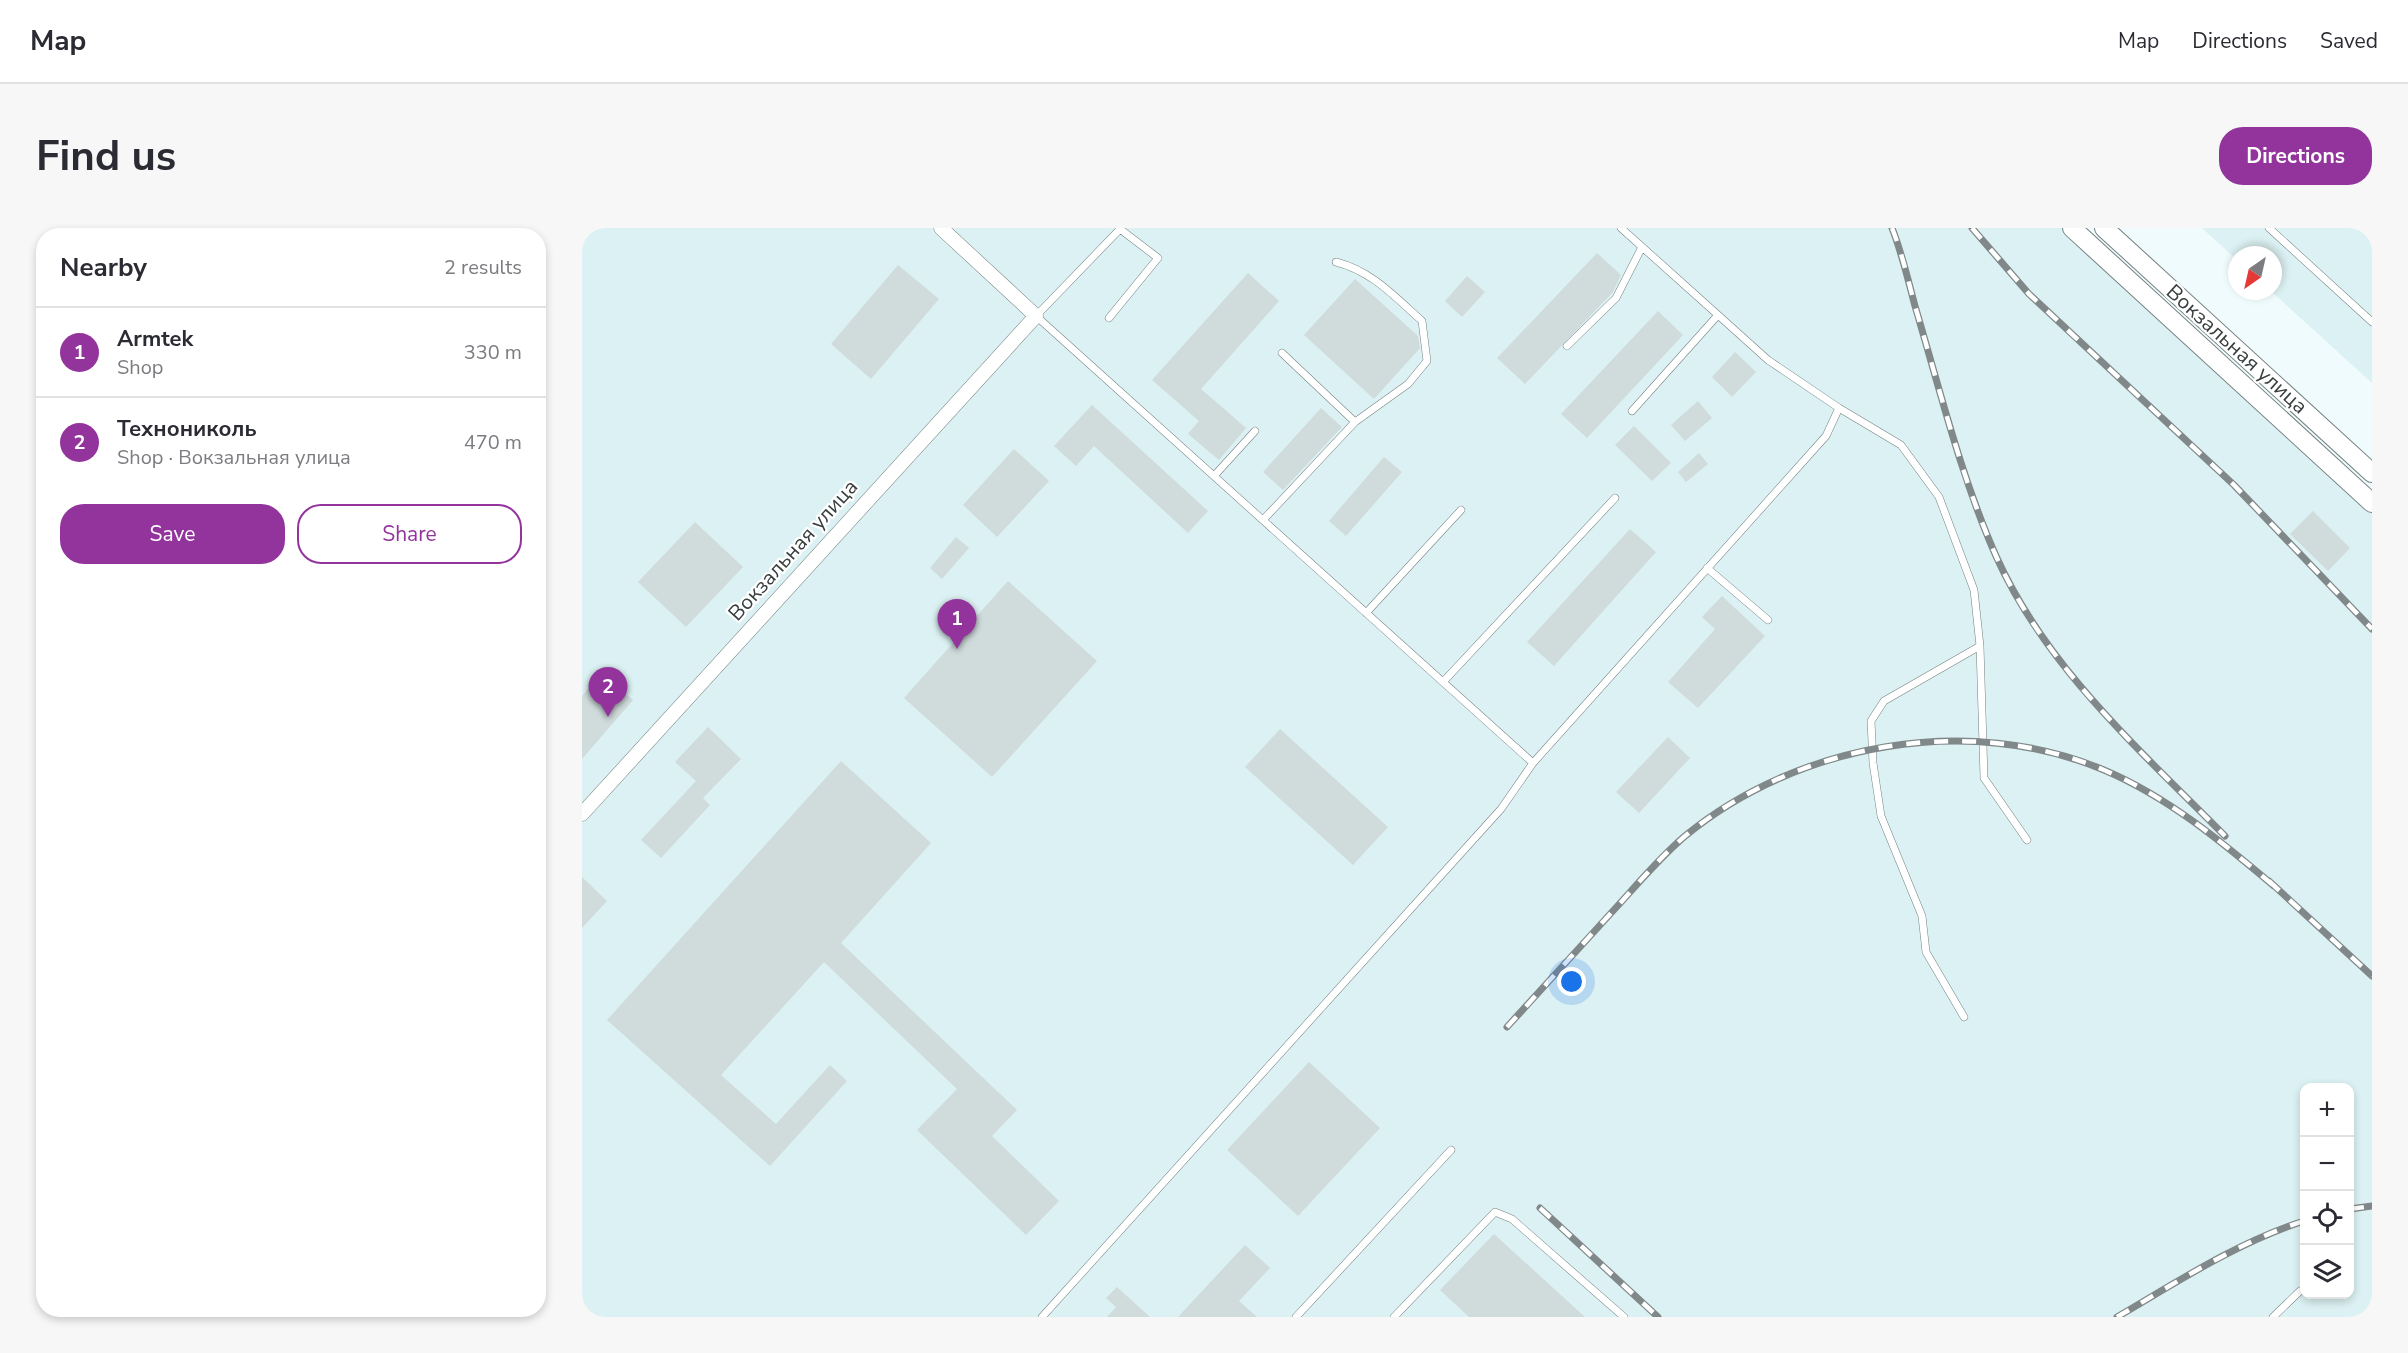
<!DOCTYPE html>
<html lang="en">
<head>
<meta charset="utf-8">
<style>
	:root { --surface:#fff; --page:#f7f7f7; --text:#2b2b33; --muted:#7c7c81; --line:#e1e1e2; --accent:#93349d }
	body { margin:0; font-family:"Nunito Sans",sans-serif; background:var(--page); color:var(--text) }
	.controls { position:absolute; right:18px; bottom:18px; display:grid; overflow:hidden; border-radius:12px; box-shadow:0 3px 9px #0003 }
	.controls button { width:54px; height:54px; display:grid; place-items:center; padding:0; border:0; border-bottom:2px solid var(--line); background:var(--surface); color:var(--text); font:30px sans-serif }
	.compass { position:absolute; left:1646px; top:18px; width:54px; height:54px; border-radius:50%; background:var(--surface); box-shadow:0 3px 9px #0003; rotate:214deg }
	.you { position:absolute; left:990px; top:754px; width:21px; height:21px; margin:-15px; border:4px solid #fff; border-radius:50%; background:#1a73e8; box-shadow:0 0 0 9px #1a73e833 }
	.badge { display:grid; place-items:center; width:39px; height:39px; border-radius:50%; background:var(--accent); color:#fff; font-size:20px; font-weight:700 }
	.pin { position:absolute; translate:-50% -50px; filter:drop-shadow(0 2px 3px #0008) }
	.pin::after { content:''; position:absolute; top:32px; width:21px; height:18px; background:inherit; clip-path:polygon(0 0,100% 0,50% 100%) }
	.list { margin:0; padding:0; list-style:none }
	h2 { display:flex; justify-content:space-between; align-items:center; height:78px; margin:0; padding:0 24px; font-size:26px }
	h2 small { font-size:20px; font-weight:400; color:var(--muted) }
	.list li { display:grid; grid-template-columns:39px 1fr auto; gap:18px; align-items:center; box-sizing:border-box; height:90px; padding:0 24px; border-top:2px solid var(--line) }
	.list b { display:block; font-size:22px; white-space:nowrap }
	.list p { margin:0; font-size:20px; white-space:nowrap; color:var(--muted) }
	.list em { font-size:20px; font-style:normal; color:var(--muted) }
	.actions { display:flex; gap:12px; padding:18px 24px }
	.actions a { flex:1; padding:14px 0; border:2px solid var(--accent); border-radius:24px; text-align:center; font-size:21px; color:var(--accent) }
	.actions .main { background:var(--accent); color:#fff }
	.icon { flex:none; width:33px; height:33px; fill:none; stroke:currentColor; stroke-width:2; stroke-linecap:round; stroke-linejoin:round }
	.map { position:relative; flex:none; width:1790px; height:1089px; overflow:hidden; border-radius:24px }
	header { display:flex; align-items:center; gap:36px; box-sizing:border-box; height:84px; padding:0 30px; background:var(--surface); border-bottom:2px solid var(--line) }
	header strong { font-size:28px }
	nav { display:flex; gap:33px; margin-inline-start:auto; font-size:21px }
	.intro { display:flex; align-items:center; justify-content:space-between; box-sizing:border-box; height:144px; padding:0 36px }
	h1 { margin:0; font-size:42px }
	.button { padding:15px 27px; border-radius:24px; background:var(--accent); color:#fff; font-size:21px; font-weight:700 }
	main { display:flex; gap:36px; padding:0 36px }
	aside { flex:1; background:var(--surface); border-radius:24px; box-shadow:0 3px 9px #0003 }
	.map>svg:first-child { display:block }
	.built { fill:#dcf1f3; fill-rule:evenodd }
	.building { fill:#d0dbdc }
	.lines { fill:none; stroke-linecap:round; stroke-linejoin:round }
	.service-casing { stroke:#758080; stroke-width:8 }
	.minor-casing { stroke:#758080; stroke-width:15 }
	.secondary-casing { stroke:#758080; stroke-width:20 }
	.service { stroke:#fff; stroke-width:7 }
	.minor { stroke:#fff; stroke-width:14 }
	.secondary { stroke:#fff; stroke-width:18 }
	.rail-casing { stroke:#818889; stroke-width:7 }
	.rail { stroke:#fff; stroke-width:4.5; stroke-dasharray:14; stroke-linecap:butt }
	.labels { text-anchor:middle; stroke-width:4.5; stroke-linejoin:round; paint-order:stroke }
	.street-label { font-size:21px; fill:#393e3e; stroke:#fff }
</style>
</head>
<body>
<header>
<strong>Map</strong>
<nav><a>Map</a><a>Directions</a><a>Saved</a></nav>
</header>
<div class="intro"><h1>Find us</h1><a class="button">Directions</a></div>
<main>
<aside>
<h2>Nearby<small>2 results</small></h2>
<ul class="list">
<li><span class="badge">1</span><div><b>Armtek</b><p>Shop</p></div><em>330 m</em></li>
<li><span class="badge">2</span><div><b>Технониколь</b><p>Shop · Вокзальная улица</p></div><em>470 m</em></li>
</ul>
<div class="actions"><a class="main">Save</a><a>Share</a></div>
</aside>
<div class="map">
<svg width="1790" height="1089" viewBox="0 0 1790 1089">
	<rect width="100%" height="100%" fill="#effbfc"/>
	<path class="built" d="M0,0H1485L1790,280V1089H0ZM1722,860H1768V1066H1722Z
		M1620,0H1790V155L1689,63L1691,27H1655V32Z"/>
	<path class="building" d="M1015,25L1039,47L1031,64L943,156L915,130Z
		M316,37L357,71L289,151L249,116Z
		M666,45L697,73L619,161L664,200L637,232L606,206L617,193L570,152Z
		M885,48L903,64L880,89L863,73Z
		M773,51L836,108L838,120L792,171L722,107Z
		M1076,83L1101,107L1005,210L979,186Z
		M1153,124L1174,144L1150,169L1130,149Z
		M1116,173L1130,190L1103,213L1089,197Z
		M510,177L626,283L606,305L512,218L494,238L472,218Z
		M739,180L760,199L701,262L681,244Z
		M1052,198L1089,235L1070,253L1033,217Z
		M432,221L467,253L415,309L381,277Z
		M1117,225L1126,236L1104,254L1096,244Z
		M802,229L820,244L764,308L747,293Z
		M1731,283L1768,320L1746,343L1708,306Z
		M113,294L161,339L104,399L56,354Z
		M1048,301L1074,324L972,438L945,414Z
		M374,309L387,320L360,351L348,340Z
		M426,353L515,433L410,549L322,470Z
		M1140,368L1183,408L1116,480L1086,454L1133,401L1120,389Z
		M19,445L51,472L0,531V468Z
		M126,499L159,531L121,570L128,577L79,630L59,612L114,553L93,534Z
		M698,501L806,599L771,637L663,539Z
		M1086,509L1108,530L1057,585L1034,564Z
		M259,533L349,615L259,715L435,882L410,908L477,973L444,1007L335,902L375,861L242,734L139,847L194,896L248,837L265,853L188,938L25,792Z
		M0,649L25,673L0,700Z
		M727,834L798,900L716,988L645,922Z
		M912,1006L1003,1089H887L858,1062Z
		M663,1017L688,1040L657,1073L675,1089H596Z
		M535,1059L568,1089H525L534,1079L524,1070Z"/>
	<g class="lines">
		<defs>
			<path id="service" d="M1039,0L1136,87
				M1687,0L1790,94
				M754,34C790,43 813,69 840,93L845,133L826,156L773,194
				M527,90L576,30L538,1
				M985,118L1034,70L1060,19
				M1257,180L1319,217L1357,269L1392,362L1398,418L1302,473L1289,493L1291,535L1299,588L1340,688L1344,724L1382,789
				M632,248L673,203
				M681,292L773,194L700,125
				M1125,340L1186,392
				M784,385L879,282
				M1398,418L1402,550L1445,612
				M861,454L1033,270
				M951,535L1244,208L1257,180L1186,132L1136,87L1050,183
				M460,1089L919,581L951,535L454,88L539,0
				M714,1089L869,922
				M812,1089L913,984L930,991L1042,1089
				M1691,1089L1718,1063"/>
			<path id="minor" d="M0,586L454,88L359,0"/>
			<path id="secondary" d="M1490,0L1790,275
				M1522,0L1790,245"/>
		</defs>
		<use href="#service" class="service-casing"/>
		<use href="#minor" class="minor-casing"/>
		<use href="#secondary" class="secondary-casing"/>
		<use href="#service" class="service"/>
		<use href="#minor" class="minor"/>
		<use href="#secondary" class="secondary"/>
		<defs>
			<path id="rail" d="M1310,0C1320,25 1326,52 1333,78C1358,162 1379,249 1414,328C1464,440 1559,523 1643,608
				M1390,0L1447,66L1652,257L1790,401
				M1687,653L1790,748
				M925,799C960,761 995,722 1030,684C1054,658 1076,631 1103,608C1216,515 1387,485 1522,542C1586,569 1640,614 1692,658
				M958,980L1076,1089
				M1768,981L1790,978
				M1535,1089C1595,1054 1656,1014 1722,993"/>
		</defs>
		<use href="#rail" class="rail-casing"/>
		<use href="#rail" class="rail"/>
	</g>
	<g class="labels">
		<g class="street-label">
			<text transform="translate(1655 121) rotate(42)" y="7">Вокзальная улица</text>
			<text transform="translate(211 322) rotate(-48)" y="7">Вокзальная улица</text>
		</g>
	</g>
</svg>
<div class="controls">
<button>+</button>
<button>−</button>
<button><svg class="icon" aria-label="locate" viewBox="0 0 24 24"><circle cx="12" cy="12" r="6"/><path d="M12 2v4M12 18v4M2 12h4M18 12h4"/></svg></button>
<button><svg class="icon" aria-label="layers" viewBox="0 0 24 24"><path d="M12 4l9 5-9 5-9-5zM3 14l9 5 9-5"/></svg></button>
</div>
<svg class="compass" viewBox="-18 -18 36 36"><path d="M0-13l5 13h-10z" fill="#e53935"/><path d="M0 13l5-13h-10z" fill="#7c7c81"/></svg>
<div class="you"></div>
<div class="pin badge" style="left:375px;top:421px">1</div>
<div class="pin badge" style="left:26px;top:489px">2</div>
</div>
</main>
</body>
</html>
